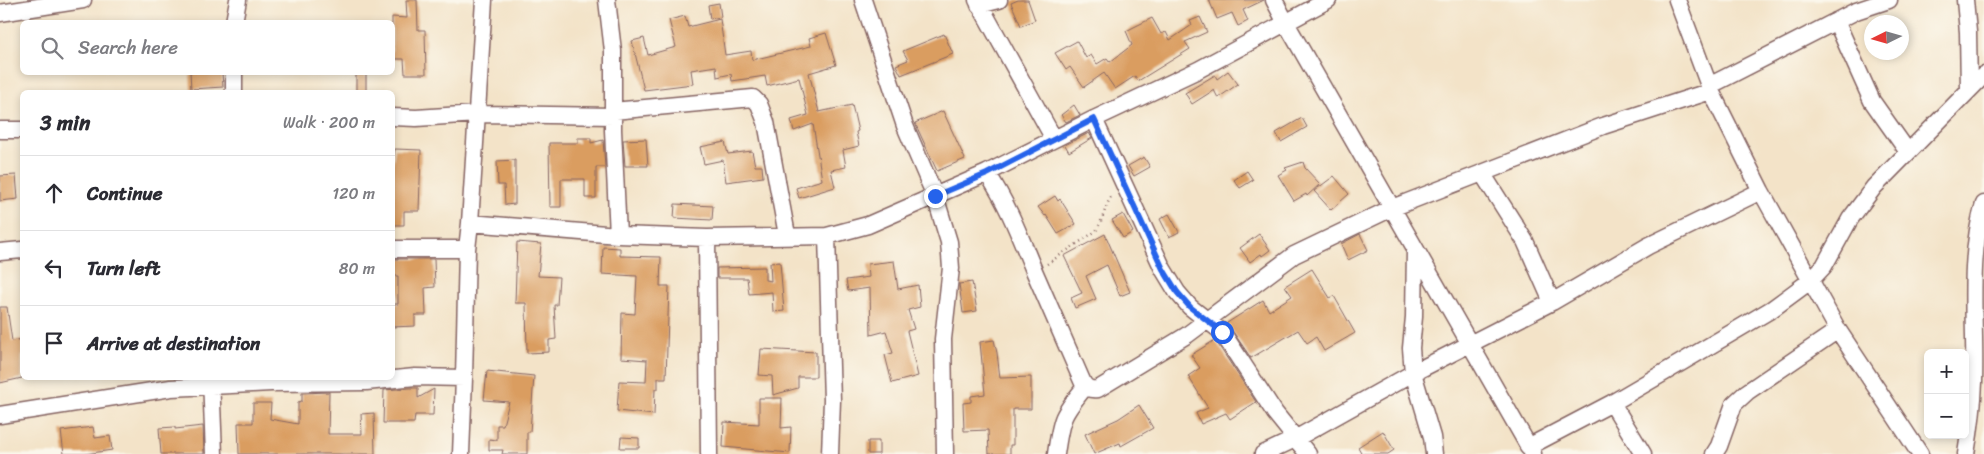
<!DOCTYPE html>
<html lang="en">
<head>
<meta charset="utf-8">
<style>
	:root { --surface:#fff; --page:#f7f7f7; --text:#2b2b33; --muted:#7c7c81; --line:#e1e1e2 }
	body { margin:0; font-family:Sriracha,sans-serif; background:var(--page); color:var(--text) }
	.controls { position:absolute; right:15px; bottom:15px; display:grid; overflow:hidden; border-radius:8px; box-shadow:0 2px 8px #0003 }
	.controls button { width:45px; height:45px; display:grid; place-items:center; padding:0; border:0; border-bottom:1px solid var(--line); background:var(--surface); color:var(--text); font:25px sans-serif }
	.compass { position:absolute; left:1864px; top:15px; width:45px; height:45px; border-radius:50%; background:var(--surface); box-shadow:0 2px 8px #0003; rotate:265deg }
	.stop { position:absolute; width:15px; height:15px; margin:-11px; border:4px solid #2563eb; border-radius:50%; background:#fff }
	.stop.end { background:#2563eb; border-color:#fff; box-shadow:0 1px 5px #0008 }
	.list { margin:0; padding:0; list-style:none }
	h2 { display:flex; justify-content:space-between; align-items:center; height:65px; margin:0; padding:0 20px; font-size:21px }
	h2 small { font-size:16px; font-weight:400; color:var(--muted) }
	.list li { display:grid; grid-template-columns:32px 1fr auto; gap:15px; align-items:center; box-sizing:border-box; height:75px; padding:0 20px; border-top:1px solid var(--line) }
	.list b { display:block; font-size:19px; white-space:nowrap }
	.list em { font-size:16px; font-style:normal; color:var(--muted) }
	.icon { flex:none; width:28px; height:28px; fill:none; stroke:currentColor; stroke-width:2; stroke-linecap:round; stroke-linejoin:round }
	.map { position:relative; flex:none; width:1984px; height:454px; overflow:hidden }
	.search { position:absolute; background:var(--surface); box-shadow:0 2px 8px #0003; left:20px; top:20px; width:375px; height:55px; display:flex; align-items:center; gap:12px; box-sizing:border-box; padding:0 18px; border-radius:8px; color:var(--muted); font-size:19px }
	.panel { position:absolute; background:var(--surface); box-shadow:0 2px 8px #0003; left:20px; top:90px; width:375px; height:290px; border-radius:8px }
	.map>svg:first-child { display:block }
	.building { fill:#da9d60 }
	.lines { fill:none; stroke-linecap:round; stroke-linejoin:round }
	.street-casing { stroke:#856462; stroke-width:19 }
	.path { stroke:#856462; stroke-width:2.5; stroke-dasharray:1 4; stroke-linecap:butt }
	.street { stroke:#fff; stroke-width:16 }
	.route { stroke:#2563eb; stroke-width:6 }
</style>
</head>
<body>
<div class="map">
<svg width="1984" height="454" viewBox="0 0 1984 454">
	<rect width="100%" height="100%" fill="#fbf7ec"/>
	<filter id="ink" filterUnits="userSpaceOnUse"><feTurbulence type="fractalNoise" baseFrequency=".02" numOctaves="2"/><feDisplacementMap in="SourceGraphic" scale="10" xChannelSelector="R" yChannelSelector="G"/><feConvolveMatrix kernelMatrix="1 2 1 2 8 2 1 2 1" color-interpolation-filters="sRGB"/></filter>
	<filter id="wash" filterUnits="userSpaceOnUse"><feTurbulence type="fractalNoise" baseFrequency=".0096" numOctaves="4" result="noise"/><feDisplacementMap in="SourceGraphic" scale="20" xChannelSelector="R" yChannelSelector="G"/><feGaussianBlur stdDeviation="1.12" result="paint"/><feColorMatrix in="noise" values="0 0 0 0 0 0 0 0 0 0 0 0 0 0 0 0 0 1.4 0 .05"/><feComposite in="paint" operator="in"/></filter>
	<g filter="url(#wash)">
		<rect width="100%" height="100%" fill="#f3e3c8"/>
		<g id="blocks">
			<path class="building" d="M406,0H417L418,30H425L426,74H405L404,59H392V17L407,18Z
				M1018,0H1028L1035,20L1021,26L1011,3Z
				M1209,0H1264L1243,10L1248,21L1238,26L1232,13L1217,19Z
				M719,3L721,17L710,19L708,5Z
				M685,16L688,27L720,19L725,55L751,51L752,60L811,46L809,38L826,33L836,65L809,73L819,112L852,105L858,131L856,132L859,146L843,150L846,167L831,170L835,187L799,198L796,188L822,180L813,124L794,131L791,120L808,115L799,78L767,86L765,76L732,81L731,74L717,77L716,66L691,70L693,84L644,90L632,41L644,38L648,55L676,47L669,20Z
				M1200,17L1207,32L1185,42L1190,49L1138,81L1135,76L1115,89L1104,73L1084,87L1070,67L1066,70L1055,53L1077,41L1086,58L1091,55L1097,64L1107,58L1110,62L1132,45L1126,31L1152,18L1161,34L1166,32L1170,40L1192,25L1190,21Z
				M944,34L953,54L901,75L896,65L908,60L903,51Z
				M1228,71L1238,84L1218,98L1214,90L1192,104L1185,93L1215,75L1217,79Z
				M190,72H222L223,87L191,89Z
				M356,72H366V92H356Z
				M1074,105L1080,115L1066,122L1061,115Z
				M943,111L965,159L937,171L915,123Z
				M1302,118L1307,127L1281,142L1276,133Z
				M1089,133L1092,138L1069,152L1065,145Z
				M578,138H591V143L603,140L605,167H596V198H585V179H561V207H550L549,143H578Z
				M646,139L648,166H625L623,140Z
				M725,142L728,154L752,151L755,166H762L763,177L726,182L723,160L704,164L700,147Z
				M395,149L421,150L419,211H404V225H392V168Z
				M1144,157L1150,167L1134,176L1128,166Z
				M515,160V204L505,205L504,185H498L497,161Z
				M1303,162L1305,168L1320,184L1307,196L1306,194L1294,201L1278,175L1287,170L1285,168Z
				M1247,171L1253,180L1240,188L1234,180Z
				M16,175L18,199L0,201V176Z
				M1334,176L1349,194L1331,210L1314,191Z
				M1055,196L1058,201L1060,199L1076,224L1058,234L1046,215L1045,216L1038,207Z
				M675,204L713,206L712,220L674,218Z
				M1123,214L1133,232L1123,238L1112,220Z
				M1169,214L1179,232L1169,237L1160,219Z
				M1105,234L1130,292L1120,296L1107,265L1086,276L1096,299L1075,308L1071,298L1082,293L1064,256Z
				M1259,234L1270,250L1262,256L1261,254L1250,262L1240,248Z
				M1360,234L1368,250L1348,260L1341,244Z
				M517,242L541,244L538,276L559,277L557,305H554L556,339L549,340V352L527,353L526,303H515Z
				M603,247L620,248V256L661,257L660,286H669L666,378H658V389H655L654,415L617,411L619,381L646,382L647,360L621,358L622,313L635,314L637,276L602,274Z
				M392,259H434L435,287L425,288L426,315H415V326L392,327V304H398V276H392Z
				M894,261L898,289L918,285L920,307L908,310L914,329L907,331L918,376L892,383L885,355L893,353L886,331L871,335L870,288L848,291L846,280L869,277L868,264Z
				M780,262L784,311L773,312L772,292L749,294L747,278H717V268L765,267V280L771,281L770,263Z
				M1312,269L1330,298L1334,296L1355,333L1324,351L1316,337L1307,343L1298,330L1251,358L1227,323L1263,300L1269,311L1292,296L1285,286Z
				M972,282L977,311L963,313L959,284Z
				M0,307H7L12,341L22,339V378L0,383Z
				M994,340L997,353L1000,378L1031,377V409H1013V445H1010V454H989L988,430L964,431L963,403L971,402V396L985,394L980,342Z
				M1215,340L1256,402L1230,419L1226,413L1201,424L1196,413L1208,408L1188,376L1200,368L1191,355Z
				M761,349L816,352V377H798V388L773,395L772,376L759,375Z
				M487,371L534,376L530,432H527V454H502L503,450H489V439L497,440V425H503L509,402L484,400Z
				M410,388H418V398L434,389L433,415H415L414,423H383L384,390Z
				M329,392L328,434H362L361,414L374,413L375,454H239L238,423H253V403H271L270,419L298,424V402L302,401V393Z
				M759,398H782L781,428L791,427L790,453L723,447L724,422L759,424Z
				M1139,405L1153,428L1121,446L1120,443L1094,454L1085,434L1118,419Z
				M203,426L204,454H161L159,428L175,427V429Z
				M93,427L95,438L110,436L112,450L85,454H64L61,431Z
				M1383,431L1394,450L1388,454H1362L1358,447Z
				M621,437L639,438V448H620Z
				M868,441H879V454H868Z"/>
		</g>
	</g>
	<g filter="url(#ink)">
		<use href="#blocks" fill-opacity="0" stroke="#856462" stroke-width="1"/>
		<g class="lines">
			<defs>
				<path id="street" d="M607,0L613,51V130L618,235
					M863,0L905,126L935,196L949,242L951,268L943,339L945,454
					M977,0L1054,139
					M1274,0L1286,23L1533,454
					M1677,0L1711,91L1761,191L1838,330L1920,454
					M1965,0L1968,32L1969,89
					M979,5L999,0
					M0,13L83,0
					M1836,21L1872,101L1908,152
					M234,22L238,0
					M234,72V92
					M1709,86L1856,11L1889,0
					M613,111L753,98L759,104L766,122L787,235
					M392,117L416,118L477,114L613,116
					M1094,119L1163,269L1177,292L1190,307L1222,332L1275,413L1308,454
					M0,130H22
					M987,173C1009,206 1020,237 1035,273C1051,310 1067,347 1083,383C1087,389 1091,390 1098,389L1187,335L1294,255L1392,208L1603,126L1711,91
					M1482,173L1525,241L1552,302
					M470,223L618,235L707,238L827,236L868,225L987,173L1094,119L1198,70L1328,0
					M827,236L832,400L830,454
					M707,238L709,454
					M392,249H467
					M1415,249L1414,317L1411,348L1413,373L1432,437L1434,454
					M0,252L22,250
					M211,378L214,454
					M1612,403L1643,454
					M0,415L171,388L271,383L366,382L415,377L464,378
					M1528,447L1612,403L1723,338L1772,309L1810,281L1824,266L1850,219L1874,187L1984,75
					M461,454L464,378L467,249L470,223L484,0
					M1056,454C1061,418 1062,415 1085,387
					M1263,454L1295,439L1413,373L1552,302L1648,246L1761,191
					M1714,454L1719,446L1734,404L1747,392L1838,330
					M1966,454C1970,430 1973,406 1974,382C1976,322 1967,262 1984,204"/>
			</defs>
			<use href="#street" class="street-casing"/>
			<path class="path" d="M1047,264L1096,231C1103,220 1105,206 1112,195"/>
			<use href="#street" class="street"/>
		</g>
	</g>
	<g class="lines" filter="url(#ink)">
		<path class="route" d="M935,196L987,174L1094,119L1163,269L1177,292L1190,307L1222,332"/>
	</g>
</svg>
<div class="controls">
<button>+</button>
<button>−</button>
</div>
<svg class="compass" viewBox="-18 -18 36 36"><path d="M0-13l5 13h-10z" fill="#e53935"/><path d="M0 13l5-13h-10z" fill="#7c7c81"/></svg>
<div class="stop" style="left:1222px;top:332px"></div>
<div class="stop end" style="left:935px;top:196px"></div>
<div class="search"><svg class="icon" aria-label="search" viewBox="0 0 24 24"><circle cx="10" cy="10" r="6"/><path d="M15 15l6 6"/></svg>Search here</div>
<section class="panel">
<h2>3 min<small>Walk · 200 m</small></h2>
<ul class="list">
<li><svg class="icon" aria-label="ahead" viewBox="0 0 24 24"><path d="M12 20V5M6 11l6-6 6 6"/></svg><div><b>Continue</b></div><em>120 m</em></li>
<li><svg class="icon" aria-label="left" viewBox="0 0 24 24"><path d="M17 20v-9H6M10 6l-5 5 5 5"/></svg><div><b>Turn left</b></div><em>80 m</em></li>
<li><svg class="icon" aria-label="arrive" viewBox="0 0 24 24"><path d="M6 21V4h12l-3 4 3 4H6"/></svg><div><b>Arrive at destination</b></div></li>
</ul>
</section>
</div>
</body>
</html>
